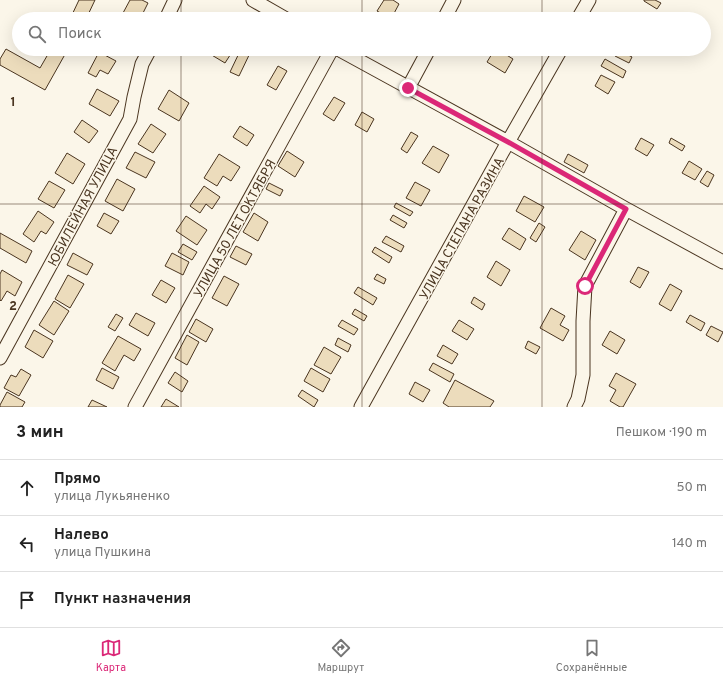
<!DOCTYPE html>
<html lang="ru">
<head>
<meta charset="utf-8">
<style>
	:root { --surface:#fff; --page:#f6f6f6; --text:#222; --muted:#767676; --line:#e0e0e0; --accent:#db2777 }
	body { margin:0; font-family:Overpass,sans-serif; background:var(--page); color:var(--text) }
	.stop { position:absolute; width:12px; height:12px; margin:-9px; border:3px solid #db2777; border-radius:50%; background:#fff }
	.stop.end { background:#db2777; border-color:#fff; box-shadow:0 1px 4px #0008 }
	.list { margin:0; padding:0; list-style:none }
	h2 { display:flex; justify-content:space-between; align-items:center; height:52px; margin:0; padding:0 16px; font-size:17px }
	h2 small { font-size:13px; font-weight:400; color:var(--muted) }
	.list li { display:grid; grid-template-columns:26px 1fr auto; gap:12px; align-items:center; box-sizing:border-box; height:56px; padding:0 16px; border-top:1px solid var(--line) }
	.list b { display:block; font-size:15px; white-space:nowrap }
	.list p { margin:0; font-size:13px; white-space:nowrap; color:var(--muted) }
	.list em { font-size:13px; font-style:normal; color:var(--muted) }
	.icon { flex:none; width:22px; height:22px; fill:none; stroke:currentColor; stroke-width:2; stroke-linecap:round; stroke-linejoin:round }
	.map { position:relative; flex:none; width:723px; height:407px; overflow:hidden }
	.search { position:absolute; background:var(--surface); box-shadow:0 4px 16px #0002; left:12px; right:12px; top:12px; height:44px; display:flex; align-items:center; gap:10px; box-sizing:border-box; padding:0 14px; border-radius:22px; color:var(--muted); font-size:15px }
	.sheet { height:220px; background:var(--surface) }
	nav { display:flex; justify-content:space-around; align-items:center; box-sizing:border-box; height:56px; border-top:1px solid var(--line); background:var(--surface); font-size:11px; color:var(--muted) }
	nav a { display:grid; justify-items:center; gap:2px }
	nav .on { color:var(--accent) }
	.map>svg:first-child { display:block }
	.building { fill:#ecdcbc; stroke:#4a3520 }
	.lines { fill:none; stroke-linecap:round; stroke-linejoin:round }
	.minor-casing { stroke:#4a3520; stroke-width:15 }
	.minor { stroke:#fbf6e9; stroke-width:13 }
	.route { stroke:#db2777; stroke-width:5 }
	.grid { fill:none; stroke:#4a3520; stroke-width:1; stroke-opacity:0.55 }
	.labels { text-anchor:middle; stroke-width:3; stroke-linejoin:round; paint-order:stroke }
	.street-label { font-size:13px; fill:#4a3520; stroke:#fbf6e9 }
	.grid-label { font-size:13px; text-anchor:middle; font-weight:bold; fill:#4a3520; stroke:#fbf6e9; stroke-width:3; stroke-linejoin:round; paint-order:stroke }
</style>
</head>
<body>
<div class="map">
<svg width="723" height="407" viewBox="0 0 723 407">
	<rect width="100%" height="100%" fill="#fbf6e9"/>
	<path class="building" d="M79,0H95L86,19H70Z
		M130,0H142L148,3L140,19H133L123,13Z
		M384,0H393L399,4L391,19L377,11Z
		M644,0H655L661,3L657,9L644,1Z
		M6,49L40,68L51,49H68L45,90L0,65V59Z
		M213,49H234L225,63L210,54Z
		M241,49H246L251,51L239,76L230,72Z
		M495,49H497L513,59L505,73L487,62Z
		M619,50L632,57L629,63L615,56Z
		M99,52L116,61L108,74L100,70L96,77L88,73Z
		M605,59L626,71L623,78L601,66Z
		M278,66L287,71L276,90L267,85Z
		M601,75L615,82L608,94L595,86Z
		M97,89L119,101L110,116L89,104Z
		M169,90L189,103L179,121L158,109Z
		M334,97L345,103L334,121L323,114Z
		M362,112L374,119L367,132L355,125Z
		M82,120L98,131L89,143L74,132Z
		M151,124L166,134L153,153L138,144Z
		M240,126L254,135L247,146L233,137Z
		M411,132L418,136L407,153L401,149Z
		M641,138L654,145L647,156L635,149Z
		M671,138L685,146L682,151L669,143Z
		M433,146L449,155L439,173L422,163Z
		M287,151L304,162L295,177L278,166Z
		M135,152L155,162L146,178L126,168Z
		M67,153L85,164L73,184L55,173Z
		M219,154L240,167L231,181L223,176L217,186L204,178Z
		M568,154L588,165L584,173L564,162Z
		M689,161L702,169L695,180L682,173Z
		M707,171L714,175L708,187L700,182Z
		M117,179L135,189L123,211L105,201Z
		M49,181L65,190L54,208L38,199Z
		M415,182L430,190L421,206L406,198Z
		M269,183L283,190L280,196L266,189Z
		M204,186L220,197L212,209L206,204L200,213L190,206Z
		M524,196L544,207L535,222L516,211Z
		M396,203L413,212L410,216L394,207Z
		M38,211L54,222L46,234L41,231L34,242L23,234Z
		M104,213L119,221L111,234L97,226Z
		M254,213L268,222L258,241L243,232Z
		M393,215L407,223L404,228L390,220Z
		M186,216L207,230L197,245L176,231Z
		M539,223L545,227L536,242L530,238Z
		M509,228L526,239L520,250L502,239Z
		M581,231L596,240L585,260L569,250Z
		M0,233L32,251L26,263L0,248Z
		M386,236L404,246L401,252L382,242Z
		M183,244L197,252L192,260L178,252Z
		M236,246L252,254L246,265L230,257Z
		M375,247L392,257L389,263L372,252Z
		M73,253L93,264L87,275L67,265Z
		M172,253L189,262L183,275L165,266Z
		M496,261L510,270L501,286L487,277Z
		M638,267L649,272L640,288L630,282Z
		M2,270L22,282L15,296L7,291L1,301L0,300V274Z
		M377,274L386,279L384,284L374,279Z
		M68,275L84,284L70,308L55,299Z
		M224,276L239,284L227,306L212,298Z
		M161,280L175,288L166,303L152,295Z
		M670,284L682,291L671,311L659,304Z
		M358,287L377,298L373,305L354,293Z
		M474,297L485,304L482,310L471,303Z
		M54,301L69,311L54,335L39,325Z
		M551,308L565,316L560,325L569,330L563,341L540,328Z
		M355,309L367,316L364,321L352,314Z
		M136,313L155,323L148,336L129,325Z
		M116,314L123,318L115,331L108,327Z
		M690,315L705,323L701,331L686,322Z
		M196,319L213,329L206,342L189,332Z
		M342,320L358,329L354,335L338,326Z
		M459,320L474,329L467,340L452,331Z
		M711,326L723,332L718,342L706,335Z
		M34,330L53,341L43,358L25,347Z
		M610,331L625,340L617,354L602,345Z
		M187,335L199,342L187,365L175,358Z
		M118,336L141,349L134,361L124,355L115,371L102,363Z
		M338,338L351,345L348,352L335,345Z
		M528,341L540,347L536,354L525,348Z
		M443,345L458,354L452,364L437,356Z
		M324,347L341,357L331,374L314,365Z
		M433,363L454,374L450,382L429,370Z
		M102,368L119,377L113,389L96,380Z
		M311,368L330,379L323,392L304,381Z
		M21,369L31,375L19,396L4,388L11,375L16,377Z
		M175,372L188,381L182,392L168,383Z
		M616,373L636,384L623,407H620L610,401L616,390L609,386Z
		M455,380L494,401L490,407H449L443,403Z
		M415,382L430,390L423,402L409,394Z
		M302,390L318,400L314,407L298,396Z
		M7,392L25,402L22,407H0V405Z
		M166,399L179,407H161Z
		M92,400L107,407H88Z"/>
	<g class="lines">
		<defs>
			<path id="minor" d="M253,0L286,19
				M166,19L175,0
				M444,19L454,0
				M578,19L589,0
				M338,49L508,142L626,209L723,262
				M408,88L429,49
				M0,358L130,119L134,97L142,64L150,49
				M135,407L332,49
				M361,407L508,142L561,49
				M574,407L578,399L583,375V321L585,286L626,209"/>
		</defs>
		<use href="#minor" class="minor-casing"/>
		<use href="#minor" class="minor"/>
	</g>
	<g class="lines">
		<path class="route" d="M408,88L508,142L626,209L585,286"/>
	</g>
	<path class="grid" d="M181,0V19M362,0V19M542,0V19M181,49V407M362,49V407M542,49V407M0,204H723"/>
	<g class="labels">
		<g class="street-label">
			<text transform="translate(82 206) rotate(-62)" y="5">ЮБИЛЕЙНАЯ УЛИЦА</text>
			<text transform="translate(234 228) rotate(-61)" y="5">УЛИЦА 50 ЛЕТ ОКТЯБРЯ</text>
			<text transform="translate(461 228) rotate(-61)" y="5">УЛИЦА СТЕПАНА РАЗИНА</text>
		</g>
	</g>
	<g class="grid-label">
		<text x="13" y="106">1</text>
		<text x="13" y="310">2</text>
	</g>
</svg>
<div class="stop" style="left:585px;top:286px"></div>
<div class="stop end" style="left:408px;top:88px"></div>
<div class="search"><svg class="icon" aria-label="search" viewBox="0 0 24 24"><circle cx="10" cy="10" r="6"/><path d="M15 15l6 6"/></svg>Поиск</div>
</div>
<section class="sheet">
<h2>3 мин<small>Пешком · 190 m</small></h2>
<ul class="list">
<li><svg class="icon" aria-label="ahead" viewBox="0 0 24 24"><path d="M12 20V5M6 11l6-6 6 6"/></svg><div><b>Прямо</b><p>улица Лукьяненко</p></div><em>50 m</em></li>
<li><svg class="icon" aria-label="left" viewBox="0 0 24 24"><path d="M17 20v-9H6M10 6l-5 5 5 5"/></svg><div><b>Налево</b><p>улица Пушкина</p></div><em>140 m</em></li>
<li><svg class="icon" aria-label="arrive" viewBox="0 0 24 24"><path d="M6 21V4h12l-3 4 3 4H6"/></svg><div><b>Пункт назначения</b></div></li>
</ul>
</section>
<nav>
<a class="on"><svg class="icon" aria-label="map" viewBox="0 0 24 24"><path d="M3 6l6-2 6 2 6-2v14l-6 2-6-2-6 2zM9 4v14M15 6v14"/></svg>Карта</a>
<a><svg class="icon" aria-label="directions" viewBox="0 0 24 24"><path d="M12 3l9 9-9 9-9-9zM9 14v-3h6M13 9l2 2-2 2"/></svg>Маршрут</a>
<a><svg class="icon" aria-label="saved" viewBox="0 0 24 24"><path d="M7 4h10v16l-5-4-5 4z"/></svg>Сохранённые</a>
</nav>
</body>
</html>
